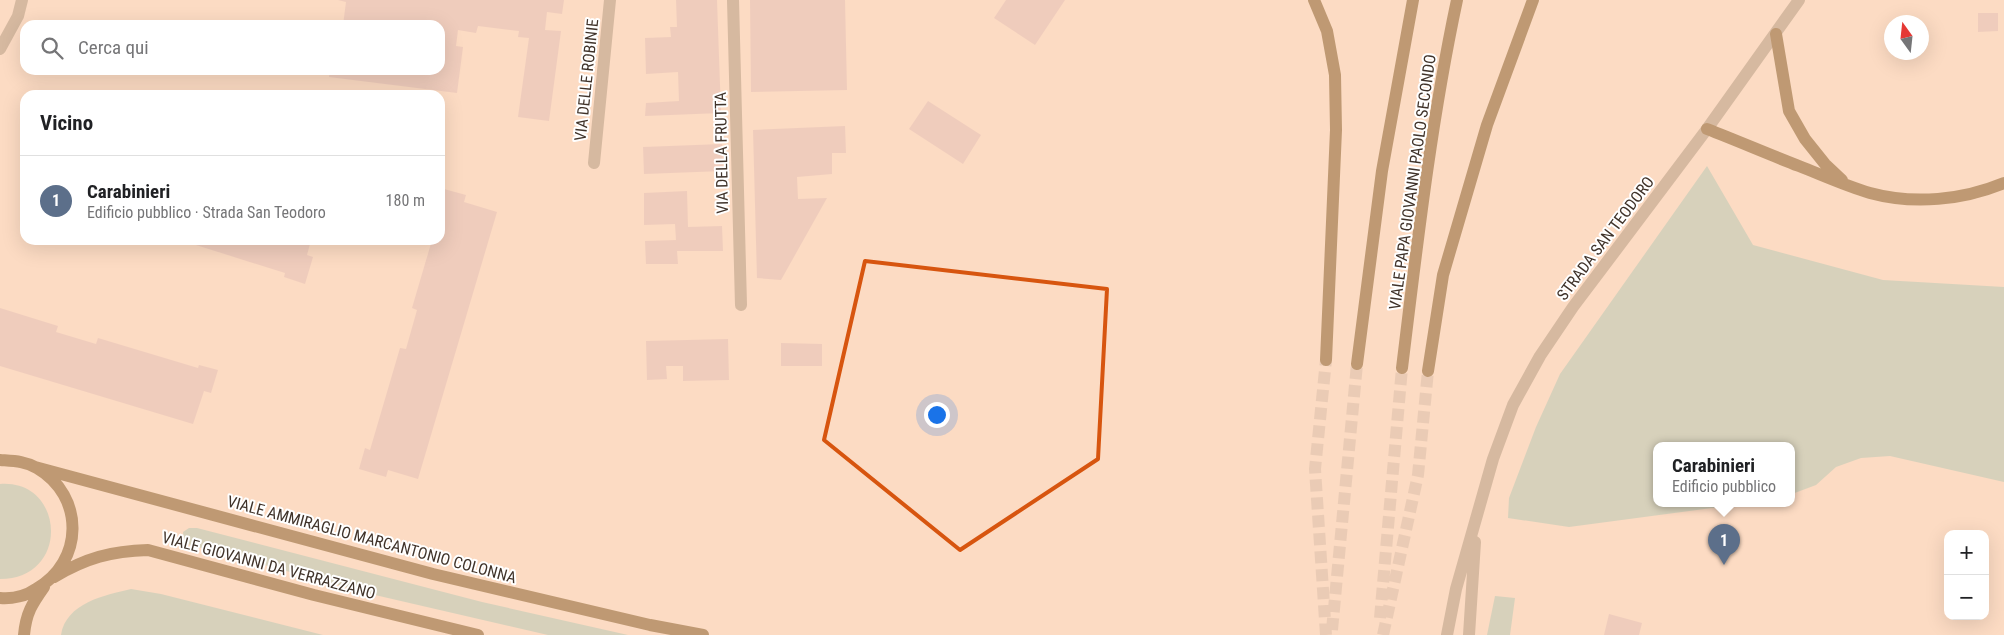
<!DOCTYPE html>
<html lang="it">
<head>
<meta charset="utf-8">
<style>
	:root { --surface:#fff; --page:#f2f2f2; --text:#202124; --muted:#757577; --line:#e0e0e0; --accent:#1a73e8 }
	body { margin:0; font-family:"Roboto Condensed",sans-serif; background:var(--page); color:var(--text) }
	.controls { position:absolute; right:15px; bottom:15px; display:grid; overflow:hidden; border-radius:10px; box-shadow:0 5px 20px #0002 }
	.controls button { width:45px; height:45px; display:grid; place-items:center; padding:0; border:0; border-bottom:1px solid var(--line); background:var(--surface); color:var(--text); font:25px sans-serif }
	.compass { position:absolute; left:1884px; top:15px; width:45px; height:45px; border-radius:50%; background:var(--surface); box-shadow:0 5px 20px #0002; rotate:345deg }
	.you { position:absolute; left:936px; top:414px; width:18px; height:18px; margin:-12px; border:4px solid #fff; border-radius:50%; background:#1a73e8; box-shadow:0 0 0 8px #1a73e833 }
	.badge { display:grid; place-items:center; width:32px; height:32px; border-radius:50%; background:var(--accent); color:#fff; font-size:16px; font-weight:700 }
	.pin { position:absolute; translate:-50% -41px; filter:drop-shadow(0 1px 2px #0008) }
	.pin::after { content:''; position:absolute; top:26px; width:18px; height:15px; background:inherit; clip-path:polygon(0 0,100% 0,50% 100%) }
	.popup { position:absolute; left:1653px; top:442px; width:142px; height:65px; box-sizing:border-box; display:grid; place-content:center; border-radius:10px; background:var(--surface); filter:drop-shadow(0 1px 4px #0005); font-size:16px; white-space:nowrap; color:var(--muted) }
	.popup b { font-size:19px; color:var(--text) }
	.popup::after { content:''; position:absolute; left:50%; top:100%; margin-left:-10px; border:10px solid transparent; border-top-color:var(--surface) }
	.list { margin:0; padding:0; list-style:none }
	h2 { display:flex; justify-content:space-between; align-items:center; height:65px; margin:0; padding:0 20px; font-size:21px }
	h2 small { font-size:16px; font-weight:400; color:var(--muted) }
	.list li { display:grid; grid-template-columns:32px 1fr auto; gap:15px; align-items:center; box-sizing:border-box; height:90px; padding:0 20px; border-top:1px solid var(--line) }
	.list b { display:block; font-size:19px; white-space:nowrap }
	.list p { margin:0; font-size:16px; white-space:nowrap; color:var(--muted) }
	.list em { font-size:16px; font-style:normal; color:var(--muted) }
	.icon { flex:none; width:28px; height:28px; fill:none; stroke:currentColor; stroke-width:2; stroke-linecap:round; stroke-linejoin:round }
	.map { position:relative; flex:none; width:2004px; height:635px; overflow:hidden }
	.search { position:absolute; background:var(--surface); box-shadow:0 5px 20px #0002; left:20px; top:20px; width:425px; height:55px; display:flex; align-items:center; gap:12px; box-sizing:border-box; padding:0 18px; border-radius:15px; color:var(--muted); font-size:19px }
	.panel { position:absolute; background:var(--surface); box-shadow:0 5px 20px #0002; left:20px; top:90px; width:425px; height:155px; border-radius:15px }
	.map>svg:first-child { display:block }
	.green { fill:#abc6b2 }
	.building { fill:#e1bbb4 }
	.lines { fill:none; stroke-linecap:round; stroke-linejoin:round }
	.major-tunnel { stroke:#d6b9a4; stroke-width:12; stroke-dasharray:12 6; stroke-linecap:butt }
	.minor { stroke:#a99076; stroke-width:12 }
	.major { stroke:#764b12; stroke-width:12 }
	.marked { fill:none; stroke:#d7550f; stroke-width:4; stroke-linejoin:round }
	.labels { text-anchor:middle; stroke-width:4; stroke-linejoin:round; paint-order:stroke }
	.street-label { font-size:16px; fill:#40332a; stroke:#fff }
</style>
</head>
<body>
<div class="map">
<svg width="2004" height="635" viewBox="0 0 2004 635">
	<rect width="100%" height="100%" fill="#fcdbc3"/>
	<path class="green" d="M1707,166L1753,245L1883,280L2004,287V482L1890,456L1861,458L1836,467L1816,485L1792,494V446H1656V504H1742L1569,527L1508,518L1509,498L1536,427L1560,374Z
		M0,484C65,479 71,579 0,579Z
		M189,528H197L482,602L628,635H548L375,595L190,545L184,541L183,532Z
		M131,589L161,594L323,635H61C66,603 105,595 131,589Z
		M1495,596L1515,598L1510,635H1487Z"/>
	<path class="building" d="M338,0H564L562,14L547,12L545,30L561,31L549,121L518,117L529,38L518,37L519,31L478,26L476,33L458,30L456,46L463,47L457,93L329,77L330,70H440V25H343L346,2Z
		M676,0H717L721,113L645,116L646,103L679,101L678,72L646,74L645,38L671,37L670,27H677Z
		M750,0H845L847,90L751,92Z
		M1006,0H1065L1035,45L994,18Z
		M1978,13H1998V31L1978,32Z
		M928,101L981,135L963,164L909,129Z
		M845,126L846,153H832V174L797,177L798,199L827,198L781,280L757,278L753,130Z
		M722,144L723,171L644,174L643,147Z
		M444,189L466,195L464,202L497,212L418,479L388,470L386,477L359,469L365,448L370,450L400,348L406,349L417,310L412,308L432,240H440V214L442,208L440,207V202Z
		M687,191L688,227L722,226L723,251H677L678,264H646L645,241L676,240L675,224L644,225V193Z
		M180,240H311L307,255L313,257L305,284L284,277L285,273Z
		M0,308L58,326L56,332L96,344L98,338L198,368L199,365L218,370L211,393L204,391L193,424L0,366Z
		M728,339L729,380L683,381V366H666L667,379L647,380L646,341Z
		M781,343L822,344V366H781Z
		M1609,614L1642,623L1639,635H1604Z"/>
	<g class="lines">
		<path class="major-tunnel" d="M1380,618L1402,368
			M1332,630L1357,364
			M1326,635L1315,469L1326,360
			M1383,635L1418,475L1428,371"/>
		<path class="minor" d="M733,0L741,305
			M0,49L18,16L22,0
			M594,163L610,0
			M1447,635L1456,589L1493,459L1513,405L1540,356L1573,307L1707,129L1799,0
			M1469,635L1475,542"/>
		<path class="major" d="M1314,0L1327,31L1335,75L1336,130L1326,360
			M1776,34L1789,111L1805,139L1825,164L1842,180
			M1707,129C1738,141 1768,154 1799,166C1822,175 1846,186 1870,193C1914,205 1963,200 2004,183
			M1357,364L1382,171L1413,0
			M1402,368C1417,245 1431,122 1457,0
			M1428,371L1443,275L1487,125L1533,0
			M0,460C13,461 25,461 37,468C85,496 84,562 36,589C26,596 12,599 0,598
			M35,467L433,574L650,625L703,635
			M54,577C86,558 111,551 148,550L314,595L478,635
			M24,635C26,613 32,604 44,587"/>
	</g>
	<path d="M0 0H2004V635H0ZM865,261L1107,289L1098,459L960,550L824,440Z" fill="#fcdbc3" fill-opacity=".55" fill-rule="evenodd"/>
	<path class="marked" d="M865,261L1107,289L1098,459L960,550L824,440Z"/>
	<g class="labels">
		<g class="street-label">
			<text transform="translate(586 80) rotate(-84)" y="6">VIA DELLE ROBINIE</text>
			<text transform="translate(721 153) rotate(-91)" y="6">VIA DELLA FRUTTA</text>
			<text transform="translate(1412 182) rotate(-82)" y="6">VIALE PAPA GIOVANNI PAOLO SECONDO</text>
			<text transform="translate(1605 238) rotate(-53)" y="6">STRADA SAN TEODORO</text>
			<text transform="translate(372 539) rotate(15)" y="6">VIALE AMMIRAGLIO MARCANTONIO COLONNA</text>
			<text transform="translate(269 565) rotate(15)" y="6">VIALE GIOVANNI DA VERRAZZANO</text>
		</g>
	</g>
</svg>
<div class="controls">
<button>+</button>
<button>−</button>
</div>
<svg class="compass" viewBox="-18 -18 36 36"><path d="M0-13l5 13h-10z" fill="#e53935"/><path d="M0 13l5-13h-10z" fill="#757577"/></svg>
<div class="you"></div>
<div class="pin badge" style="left:1724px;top:565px;background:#5c6f8a">1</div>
<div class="popup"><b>Carabinieri</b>Edificio pubblico</div>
<div class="search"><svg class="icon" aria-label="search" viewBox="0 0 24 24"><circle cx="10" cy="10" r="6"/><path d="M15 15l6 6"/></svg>Cerca qui</div>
<section class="panel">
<h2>Vicino<small></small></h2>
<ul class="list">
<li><span class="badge" style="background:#5c6f8a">1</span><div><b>Carabinieri</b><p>Edificio pubblico · Strada San Teodoro</p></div><em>180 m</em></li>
</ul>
</section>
</div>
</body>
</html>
